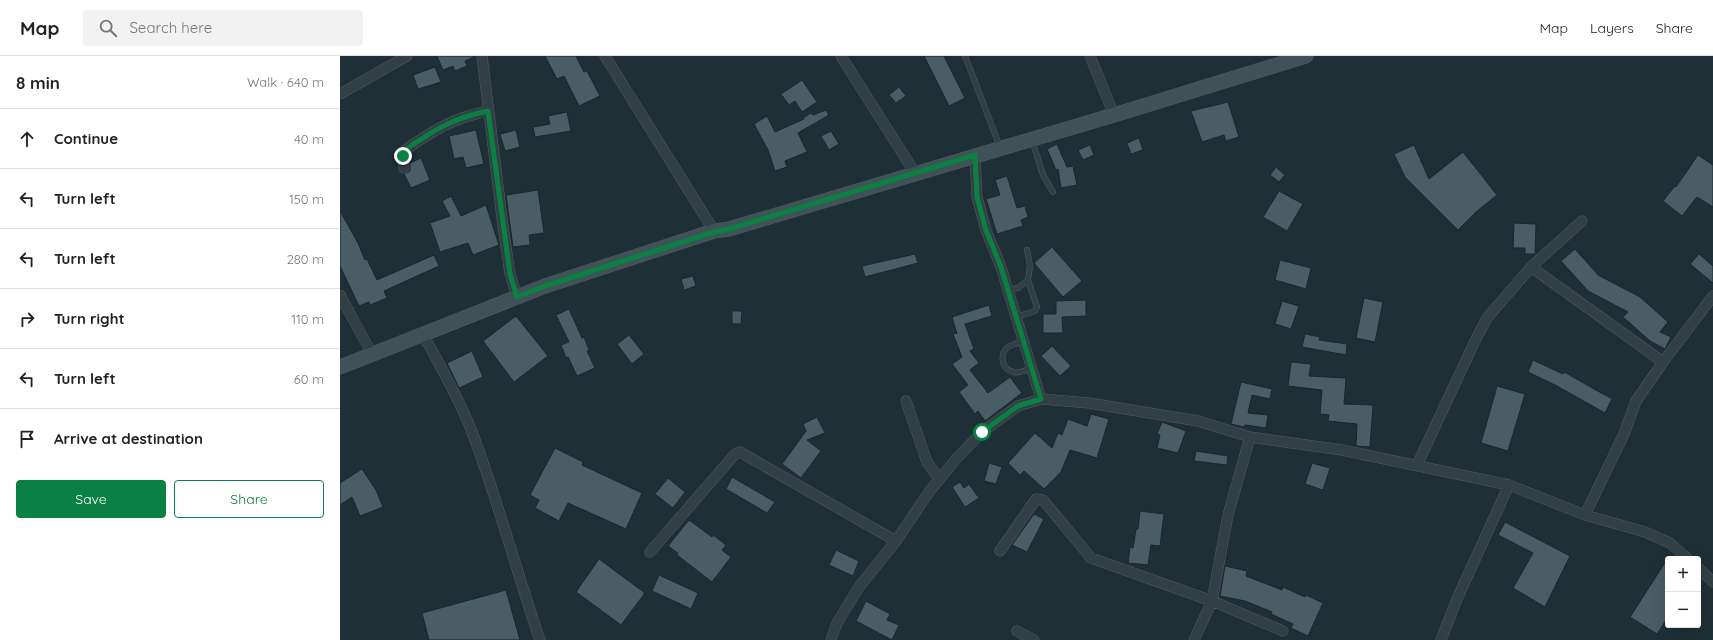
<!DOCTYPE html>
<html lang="en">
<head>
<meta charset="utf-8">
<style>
	:root { --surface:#fff; --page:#f2f2f2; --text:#222; --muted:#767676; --line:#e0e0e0; --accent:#0b8043 }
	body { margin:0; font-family:Quicksand,sans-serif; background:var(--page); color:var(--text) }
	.controls { position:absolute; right:12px; bottom:12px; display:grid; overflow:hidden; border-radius:4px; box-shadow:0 4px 16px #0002 }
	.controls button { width:36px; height:36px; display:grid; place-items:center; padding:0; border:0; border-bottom:1px solid var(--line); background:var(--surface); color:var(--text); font:20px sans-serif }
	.stop { position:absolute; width:12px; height:12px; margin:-9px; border:3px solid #0b8043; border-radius:50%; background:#fff }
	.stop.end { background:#0b8043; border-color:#fff; box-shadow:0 1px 4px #0008 }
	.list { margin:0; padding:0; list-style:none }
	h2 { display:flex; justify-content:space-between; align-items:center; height:52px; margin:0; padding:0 16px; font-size:17px }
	h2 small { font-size:13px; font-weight:400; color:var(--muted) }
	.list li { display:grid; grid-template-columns:26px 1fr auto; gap:12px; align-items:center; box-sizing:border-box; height:60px; padding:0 16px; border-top:1px solid var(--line) }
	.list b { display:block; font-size:15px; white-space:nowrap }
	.list em { font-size:13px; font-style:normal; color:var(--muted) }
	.actions { display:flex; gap:8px; padding:12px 16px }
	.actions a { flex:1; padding:9px 0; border:1px solid var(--accent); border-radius:4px; text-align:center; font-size:14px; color:var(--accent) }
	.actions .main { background:var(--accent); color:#fff }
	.icon { flex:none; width:22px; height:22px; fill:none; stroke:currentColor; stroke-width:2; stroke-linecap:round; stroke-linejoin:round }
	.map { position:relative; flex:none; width:1373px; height:584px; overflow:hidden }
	header { display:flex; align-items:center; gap:24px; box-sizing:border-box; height:56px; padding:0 20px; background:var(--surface); border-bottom:1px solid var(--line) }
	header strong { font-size:19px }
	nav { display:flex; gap:22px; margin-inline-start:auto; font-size:14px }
	.search { width:280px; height:36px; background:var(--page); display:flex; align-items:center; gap:10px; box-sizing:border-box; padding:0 14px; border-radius:4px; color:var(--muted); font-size:15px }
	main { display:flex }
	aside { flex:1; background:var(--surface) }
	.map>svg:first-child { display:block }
	.building { fill:#495d64; stroke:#19272c }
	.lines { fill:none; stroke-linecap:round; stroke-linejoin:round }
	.lane-casing { stroke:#4f5e64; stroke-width:6 }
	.street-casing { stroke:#4f5e64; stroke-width:11 }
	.secondary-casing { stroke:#4f5e64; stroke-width:15 }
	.lane { stroke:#324045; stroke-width:5 }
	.street { stroke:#324045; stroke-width:10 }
	.secondary { stroke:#405158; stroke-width:14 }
	.route { stroke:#0b8043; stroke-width:5 }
</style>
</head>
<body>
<header>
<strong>Map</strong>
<div class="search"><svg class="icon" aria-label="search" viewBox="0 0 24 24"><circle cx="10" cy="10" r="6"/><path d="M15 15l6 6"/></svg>Search here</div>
<nav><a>Map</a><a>Layers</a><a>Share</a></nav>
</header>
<main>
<aside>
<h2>8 min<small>Walk · 640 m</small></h2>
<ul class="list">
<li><svg class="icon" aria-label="ahead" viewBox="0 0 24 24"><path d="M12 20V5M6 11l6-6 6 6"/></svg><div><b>Continue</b></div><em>40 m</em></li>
<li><svg class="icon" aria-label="left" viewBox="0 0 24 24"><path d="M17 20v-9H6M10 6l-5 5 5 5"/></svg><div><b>Turn left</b></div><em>150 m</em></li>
<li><svg class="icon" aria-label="left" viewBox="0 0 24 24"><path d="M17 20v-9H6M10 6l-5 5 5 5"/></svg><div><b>Turn left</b></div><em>280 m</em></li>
<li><svg class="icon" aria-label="right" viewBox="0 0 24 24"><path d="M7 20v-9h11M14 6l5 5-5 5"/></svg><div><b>Turn right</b></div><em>110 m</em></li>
<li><svg class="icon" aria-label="left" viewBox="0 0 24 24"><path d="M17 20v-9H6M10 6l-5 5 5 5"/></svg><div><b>Turn left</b></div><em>60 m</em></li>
<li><svg class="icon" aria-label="arrive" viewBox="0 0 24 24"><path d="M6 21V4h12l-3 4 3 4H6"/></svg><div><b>Arrive at destination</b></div></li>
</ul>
<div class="actions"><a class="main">Save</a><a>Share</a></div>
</aside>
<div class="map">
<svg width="1373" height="584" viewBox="0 0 1373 584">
	<rect width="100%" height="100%" fill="#1e2f35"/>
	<path class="building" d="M97,0H136L125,5L127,10L115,15L113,10L103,14Z
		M205,0H236L244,16L247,15L260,40L239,50L224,20L217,23Z
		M584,0H604L625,42L609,50Z
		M95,11L101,26L78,33L73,19Z
		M462,24L477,46L462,56L455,45L449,49L441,38Z
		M559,31L566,40L556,47L549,39Z
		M888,46L899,81L886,85L884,79L862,86L851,55Z
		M486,54L489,59L458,77L467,96L445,105L447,111L435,115L428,94L414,68L427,60L435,76L464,63L463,62L471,57L473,59Z
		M227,56L231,75L195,81L193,71L210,68L208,60Z
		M136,74L144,108L126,112L123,101L114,103L109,80Z
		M176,74L180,91L165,95L160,78Z
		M491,75L499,88L489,94L481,80Z
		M799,82L803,94L791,98L787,87Z
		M717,88L727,111L733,110L737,129L721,132L718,113L716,114L707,93Z
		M750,89L754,99L743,104L738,94Z
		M1074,89L1089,123L1123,96L1157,139L1136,156L1118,174L1065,121L1054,98Z
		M1358,99L1373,109V151L1357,141L1342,160L1323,145L1335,130L1336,131Z
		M81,102L90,124L71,132L64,118L70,115V107Z
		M936,111L945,119L939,126L930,119Z
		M667,120L677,152L685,150L688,161L681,164L683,170L657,178L646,143L660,139L655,124Z
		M198,134L204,177L189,179L190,189L173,191L166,139Z
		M939,135L963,148L947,175L923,161Z
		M111,140L121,160L146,149L159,189L133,199L128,187L100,196L90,167L110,160L102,145Z
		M0,155L18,187L25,204L27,203L37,224L94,199L99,210L44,235L47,242L30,249L29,246L19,250L0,210Z
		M1174,167L1196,168L1195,198H1185V192H1173Z
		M712,191L742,225L723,241L694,207Z
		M1235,193L1258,219L1300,241L1328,266L1320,276L1331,281L1325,293L1310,285L1283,261L1288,256L1248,235L1221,205Z
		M575,198L578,207L525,221L522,210Z
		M1359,198L1373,210V227L1350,208Z
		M940,204L971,212L966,233L935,224Z
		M353,220L356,230L344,234L341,223Z
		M1024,242L1043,246L1035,286L1016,282Z
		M746,244V260L722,261L723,277H703V258H716V245Z
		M942,245L959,250L951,273L935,268Z
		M649,249L652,260L625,268L634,293L630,295L639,307L630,314L648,337L670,321L682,337L645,365L638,355L635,358L619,336L628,329L612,308L622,301L613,278L616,277L617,278L612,261Z
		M229,253L242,282L244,281L249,294L247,295L255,312L237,320L228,301L226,302L221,289L229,286L216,259Z
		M392,255H402L401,268H392Z
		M176,260L208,300L174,326L143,285Z
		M965,278L980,281L979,284L1007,288L1006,299L962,291Z
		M289,279L304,298L292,308L277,288Z
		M712,290L731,310L720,320L701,300Z
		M132,295L143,321L119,332L107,307Z
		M1193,304L1223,318L1224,316L1272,343L1265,357L1217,330L1188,316Z
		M951,306L971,308L969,320L1006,322L1004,348L1033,349L1030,391L1016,390L1017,368L988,365L989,359L980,358L982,334L948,330Z
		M901,326L932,333L930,343L912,339L908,357L928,359L926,372L905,369L904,371L891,368Z
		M1157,330L1185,338L1168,395L1141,387Z
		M751,358L769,363L757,402L730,394L721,416L704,433L684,415L680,419L668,407L695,377L712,392L718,377L722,379L728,363L747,370Z
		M477,361L485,377L467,384L481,395L461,422L442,408L466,375L463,368Z
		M822,366L846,375L838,397L817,392L820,379L817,378Z
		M215,392L243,406L242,409L302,437L286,473L228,447L219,465L195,452L199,444L190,439Z
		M856,395L888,400L887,409L854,405Z
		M649,407L662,411L656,428L644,425Z
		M972,407L990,412L983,434L965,428Z
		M22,413L36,434L43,451L20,460L12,441L0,449V427Z
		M392,421L435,446L427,457L386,433Z
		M328,422L345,436L333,452L315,438Z
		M620,426L624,432L629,428L639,442L625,451L612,431Z
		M800,455L824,458L820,490L811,489L808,509L788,507L790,491L793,492L796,473H798Z
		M694,458L704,463L687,496L672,489Z
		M349,464L372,481L373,479L386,489L382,494L391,501L372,526L337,499L338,497L328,490Z
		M1165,466L1230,500L1205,551L1173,532L1193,497L1158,479Z
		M496,494L519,505L513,520L489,509Z
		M1328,502V561L1317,578L1290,561Z
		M259,503L305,537L281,569L236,536Z
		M885,510L907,515L906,520L942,534L943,531L965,541L966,539L983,547L968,580L951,572L953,568L931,558L932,556L905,545L880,540Z
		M319,519L358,537L351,553L312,535Z
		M166,534L180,584H89L82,557Z
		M526,545L550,558L547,564L559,569L552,584L516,565Z"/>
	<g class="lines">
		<defs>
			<path id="lane" d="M625,0L660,91
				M692,84L703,119L713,136
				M668,234L678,232L688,224L690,210L687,194
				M676,261L695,255L697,251L688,224
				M683,285C679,287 673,288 668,291C659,298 662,314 673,316C679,318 686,314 692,312"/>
			<path id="street" d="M142,0L163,170L170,218L177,241
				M265,0L374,175
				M501,0L575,117
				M750,0L774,59
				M0,38L67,0
				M635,99L637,141L646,174L661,211L701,343
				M64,112L63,100L65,94C94,74 113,62 148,55
				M1191,211L1323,306
				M0,239L32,298
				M83,278C100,310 119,342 132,376C158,444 176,515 200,584
				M566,345L587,406L599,423
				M1077,409L1135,285L1147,262L1191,211L1242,165
				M1245,459L1284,378L1296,345L1323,306L1373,240
				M660,495L696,443L703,444L751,502L872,545L943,575
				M310,496L395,398L400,396L556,485
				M1358,512L1373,526
				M677,575L694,584
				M491,584L497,567L519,531L556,485L589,436L617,402L642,376L678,350L701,343L749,347L858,365L910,381L1002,394L1169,429L1245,459L1305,476L1330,487L1348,503
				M854,584L872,545L888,459L910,381
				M1101,584L1117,543L1169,429"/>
			<path id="secondary" d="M0,311L205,230L374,175L389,173L774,59L966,0"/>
		</defs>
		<use href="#lane" class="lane-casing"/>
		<use href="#street" class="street-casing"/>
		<use href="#secondary" class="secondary-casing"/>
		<use href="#lane" class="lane"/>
		<use href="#street" class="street"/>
		<use href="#secondary" class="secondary"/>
	</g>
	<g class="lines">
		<path class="route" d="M63,100L65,94C94,74 113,62 148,55L170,218L177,241L205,230L374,176L389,173L635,99L637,141L646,174L661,211L701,343L678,350L642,376"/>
	</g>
</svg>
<div class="controls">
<button>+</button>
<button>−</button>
</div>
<div class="stop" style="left:642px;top:376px"></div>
<div class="stop end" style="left:63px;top:100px"></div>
</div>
</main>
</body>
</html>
